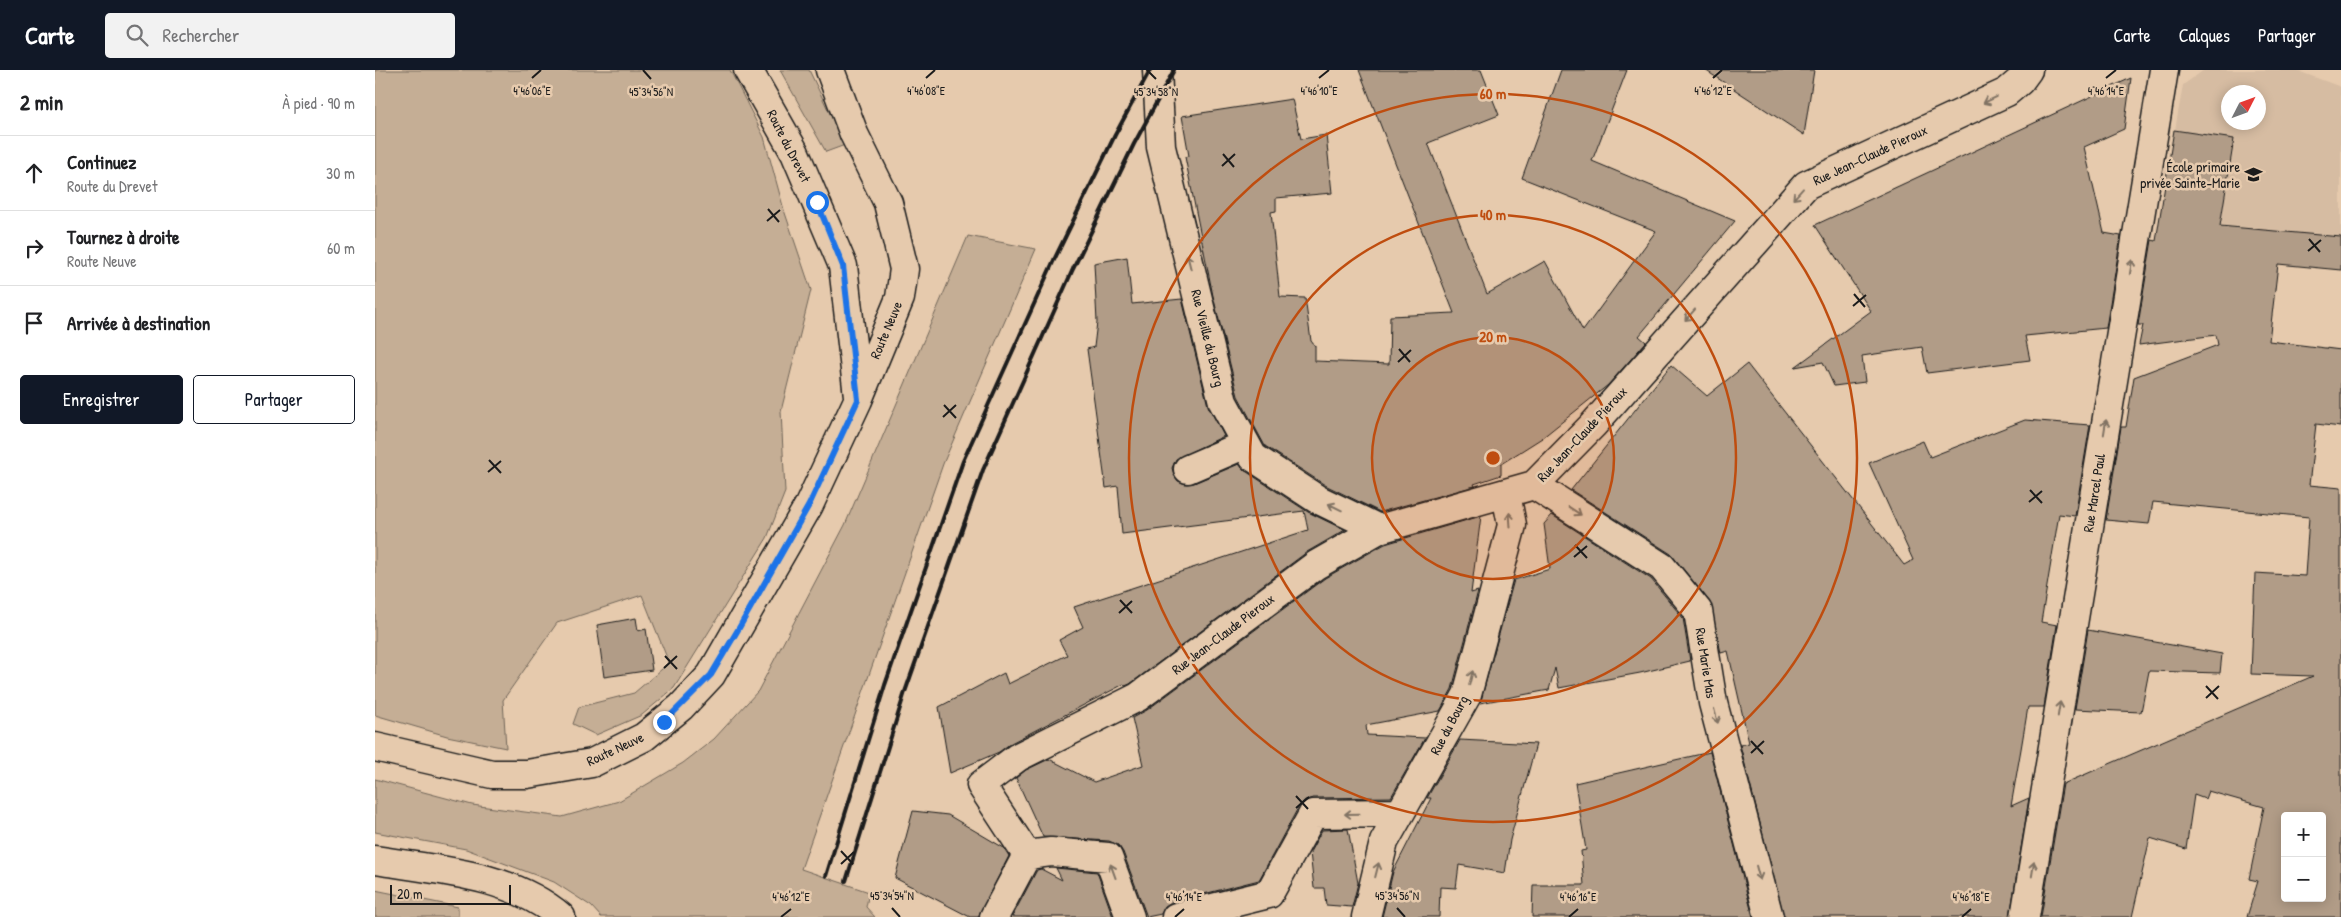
<!DOCTYPE html>
<html lang="fr">
<head>
<meta charset="utf-8">
<style>
	:root { --surface:#fff; --page:#f2f2f2; --text:#202124; --muted:#757577; --line:#e0e0e0; --accent:#111827 }
	body { margin:0; font-family:"Patrick Hand",sans-serif; background:var(--page); color:var(--text) }
	.controls { position:absolute; right:15px; bottom:15px; display:grid; overflow:hidden; border-radius:5px; box-shadow:0 2px 12px #0003 }
	.controls button { width:45px; height:45px; display:grid; place-items:center; padding:0; border:0; border-bottom:1px solid var(--line); background:var(--surface); color:var(--text); font:25px sans-serif }
	.compass { position:absolute; left:1846px; top:15px; width:45px; height:45px; border-radius:50%; background:var(--surface); box-shadow:0 2px 12px #0003; rotate:48deg }
	.scale { position:absolute; left:15px; bottom:12px; width:121px; box-sizing:border-box; padding-left:5px; border:2px solid #1c1c1c; border-top:0; font-size:14px; line-height:18px; white-space:nowrap; color:#1c1c1c; -webkit-text-stroke:4px #e6caad; paint-order:stroke }
	.stop { position:absolute; width:15px; height:15px; margin:-11px; border:4px solid #1a73e8; border-radius:50%; background:#fff }
	.stop.end { background:#1a73e8; border-color:#fff; box-shadow:0 1px 5px #0008 }
	.list { margin:0; padding:0; list-style:none }
	h2 { display:flex; justify-content:space-between; align-items:center; height:65px; margin:0; padding:0 20px; font-size:21px }
	h2 small { font-size:16px; font-weight:400; color:var(--muted) }
	.list li { display:grid; grid-template-columns:32px 1fr auto; gap:15px; align-items:center; box-sizing:border-box; height:75px; padding:0 20px; border-top:1px solid var(--line) }
	.list b { display:block; font-size:19px; white-space:nowrap }
	.list p { margin:0; font-size:16px; white-space:nowrap; color:var(--muted) }
	.list em { font-size:16px; font-style:normal; color:var(--muted) }
	.actions { display:flex; gap:10px; padding:15px 20px }
	.actions a { flex:1; padding:11px 0; border:1px solid var(--accent); border-radius:5px; text-align:center; font-size:18px; color:var(--accent) }
	.actions .main { background:var(--accent); color:#fff }
	.icon { flex:none; width:28px; height:28px; fill:none; stroke:currentColor; stroke-width:2; stroke-linecap:round; stroke-linejoin:round }
	.map { position:relative; flex:none; width:1966px; height:847px; overflow:hidden }
	header { display:flex; align-items:center; gap:30px; box-sizing:border-box; height:70px; padding:0 25px; background:var(--accent); color:#fff }
	header strong { font-size:24px }
	nav { display:flex; gap:28px; margin-inline-start:auto; font-size:18px }
	.search { width:350px; height:45px; background:var(--page); display:flex; align-items:center; gap:12px; box-sizing:border-box; padding:0 18px; border-radius:5px; color:var(--muted); font-size:19px }
	main { display:flex }
	aside { flex:1; background:var(--surface) }
	.map>svg:first-child { display:block }
	.built { fill:#d6bca2; fill-rule:evenodd }
	.green { fill:#c5ae95; stroke:#706558 }
	.building { fill:#b19c87; stroke:#1c1c1c; fill-rule:evenodd }
	.lines { fill:none; stroke-linecap:round; stroke-linejoin:round }
	.minor-casing { stroke:#1c1c1c; stroke-width:31 }
	.minor { stroke:#e6caad; stroke-width:28 }
	.rail { stroke:#1c1c1c; stroke-width:4 }
	.oneway { stroke:#817364 }
	.route { stroke:#1a73e8; stroke-width:6 }
	.ticks { fill:none; stroke:#1c1c1c; stroke-width:2 }
	.ring { fill:none; stroke:#bf4d0f; stroke-width:2.5 }
	.labels { text-anchor:middle; stroke-width:5; stroke-linejoin:round; paint-order:stroke }
	.street-label { font-size:14px; fill:#1c1c1c; stroke:#e6caad }
	.poi-label { font-size:14px; fill:#1c1c1c; stroke:#e6caad; text-anchor:end }
	.ticks-label { font-size:12px; text-anchor:middle; fill:#1c1c1c; stroke:#e6caad; stroke-width:5; stroke-linejoin:round; paint-order:stroke }
	.centre { fill:#bf4d0f; stroke:#e6caad; stroke-width:2.5 }
	.ring-label { font-size:15px; text-anchor:middle; font-weight:bold; fill:#bf4d0f; stroke:#e6caad; stroke-width:5; stroke-linejoin:round; paint-order:stroke }
</style>
</head>
<body>
<header>
<strong>Carte</strong>
<div class="search"><svg class="icon" aria-label="search" viewBox="0 0 24 24"><circle cx="10" cy="10" r="6"/><path d="M15 15l6 6"/></svg>Rechercher</div>
<nav><a>Carte</a><a>Calques</a><a>Partager</a></nav>
</header>
<main>
<aside>
<h2>2 min<small>À pied · 90 m</small></h2>
<ul class="list">
<li><svg class="icon" aria-label="ahead" viewBox="0 0 24 24"><path d="M12 20V5M6 11l6-6 6 6"/></svg><div><b>Continuez</b><p>Route du Drevet</p></div><em>30 m</em></li>
<li><svg class="icon" aria-label="right" viewBox="0 0 24 24"><path d="M7 20v-9h11M14 6l5 5-5 5"/></svg><div><b>Tournez à droite</b><p>Route Neuve</p></div><em>60 m</em></li>
<li><svg class="icon" aria-label="arrive" viewBox="0 0 24 24"><path d="M6 21V4h12l-3 4 3 4H6"/></svg><div><b>Arrivée à destination</b></div></li>
</ul>
<div class="actions"><a class="main">Enregistrer</a><a>Partager</a></div>
</aside>
<div class="map">
<svg width="1966" height="847" viewBox="0 0 1966 847">
	<rect width="100%" height="100%" fill="#e6caad"/>
	<filter id="ink" filterUnits="userSpaceOnUse"><feTurbulence type="fractalNoise" baseFrequency=".02" numOctaves="2"/><feDisplacementMap in="SourceGraphic" scale="10" xChannelSelector="R" yChannelSelector="G"/><feConvolveMatrix kernelMatrix="1 2 1 2 8 2 1 2 1" color-interpolation-filters="sRGB"/></filter>
	<g filter="url(#ink)">
		<path class="built" d="M1829,0H1920L1966,17V167L1784,150L1808,15ZM1854,22H1884V52H1854Z"/>
		<path class="green" d="M0,0H355L389,67L409,140L436,220L406,341L410,422L392,468L299,618L267,645L221,665L198,654L204,637L259,623L294,593L267,525L182,553L128,630L131,678L72,666L0,645Z
			M405,0H434L470,75L451,82Z
			M593,166L661,179L568,394L426,799L494,822L491,837L500,847H226L216,836L179,812L91,779L0,762V709L97,735L187,747L244,731L308,693L339,669L383,621L470,455Z
			M0,820L83,837V847H0Z"/>
		<path class="building" d="M984,0H1106L1124,45L1053,73L1112,224L1170,191L1208,261L1281,161L1147,108L1186,0H1252L1217,91L1360,151L1264,266L1271,272L1233,315L1167,368L1126,394V405L1099,414L1100,416L1005,442L950,415L890,376L863,326L838,226L810,87L814,86L807,46L917,29L926,69L951,65L957,123L901,128V141L896,142L905,227L930,228L936,271L940,276V291L1014,294L1015,246L1079,243Z
			M1330,0H1439L1429,65Z
			M1756,8L1749,59L1709,77L1729,163L1746,166L1731,258L1650,266L1655,290L1552,303L1547,277L1487,286L1490,312L1459,316L1448,292L1420,297L1496,241L1440,155Z
			M1799,60L1859,69L1845,156L1966,167V200L1903,194L1894,271L1966,280V357L1941,354L1934,415L1966,418V847H1872L1883,811L1874,809L1889,737L1833,721L1830,729L1819,725L1811,779L1775,768L1757,847H1666L1688,714L1938,606L1876,604L1880,503L1930,506L1934,447L1778,432L1774,454L1731,450L1746,357H1751L1759,307L1843,275L1841,265L1764,275L1768,255H1763L1777,170L1781,171ZM1910,746H1947V828H1910Z
			M752,187L757,234L807,229L833,336L849,366L801,389L797,398L799,405L803,411L811,414L819,413L864,394L869,400L933,442L970,460L932,482L755,614L750,616L749,614L636,673L624,682L575,703L564,637L629,603L633,614L692,585L684,570L708,557L699,537L933,460L929,441L747,464L743,416L731,418L712,279L719,277L722,252L719,193Z
			M1372,294L1529,495L1538,490L1494,393L1548,371L1555,387L1650,350L1715,355L1700,446L1684,444L1666,552L1682,555L1669,637H1653L1646,679L1636,736L1654,728L1635,847H1409L1365,675L1374,673L1353,581L1346,583L1335,532L1296,484L1196,420L1296,295L1332,326Z
			M1177,445L1276,509L1308,548L1315,591L1265,603L1184,618L1180,598L1174,620L1105,633L1139,510L1175,499L1169,454Z
			M1106,446L1096,523L1103,521L1077,619L1065,641L991,655L992,665L1050,668L1016,727L938,728L930,730L924,736L884,810L797,832L790,836L786,844L772,847L748,782L743,775L734,771L668,767L641,708L651,700L674,689L719,712L768,695L757,648L772,640L950,508L1010,474Z
			M261,548L263,561L271,559L277,600L229,607L222,555Z
			M1713,560L1847,584L1845,603L1774,601L1766,642L1700,639Z
			M1085,670L1161,674L1135,770L1130,803L1084,795L1081,818L1065,817L1064,847H1007L1018,802L1056,728H1052Z
			M1335,682L1378,847H1157L1158,815H1209L1206,781L1211,780L1200,713Z
			M538,741L573,745L629,778L634,786L603,847H595L520,808Z
			M973,759L983,813L977,837L951,835L949,818H939L935,782L947,760Z
			M681,798L722,802L738,847H637L662,800L666,799L687,810Z"/>
		<g class="lines">
			<defs>
				<path id="minor" d="M373,0L420,83L468,196L483,326
					M782,0L786,77L848,332L878,387L942,429L1004,459
					M813,399L871,374
					M1159,415L1287,497L1323,541L1338,633L1394,847
					M0,677L117,704H152L217,693L269,667L306,637L336,605L434,435L483,330L525,228L529,199L513,133L479,64L455,0
					M652,785L606,715L643,687L763,627L941,495L1004,459L1159,415L1218,355L1431,115L1632,22L1645,11L1653,0
					M652,785L676,782L733,787L755,847
					M0,790C62,800 136,804 186,847
					M619,847L652,785
					M801,847L894,824L938,744L1025,743
					M991,847L1009,772L1092,625L1137,455L1131,424
					M1650,847L1789,0"/>
			</defs>
			<use href="#minor" class="minor-casing"/>
			<use href="#minor" class="minor"/>
			<path class="rail" d="M451,806L510,615L588,391L679,190L740,65L775,0
				M471,811L530,622L608,400L698,199L759,74L799,0"/>
		</g>
		<defs><path id="oneway-shaft" d="M-6 0H5M1.5-3L5.5 0L1.5 3" fill="none" stroke-width="1.6" stroke-linecap="round" stroke-linejoin="round" transform="scale(1.25)"/></defs>
		<g class="oneway">
			<use href="#oneway-shaft" transform="translate(1615 30) rotate(155)"/>
			<use href="#oneway-shaft" transform="translate(1423 124) rotate(132)"/>
			<use href="#oneway-shaft" transform="translate(814 192) rotate(-104)"/>
			<use href="#oneway-shaft" transform="translate(1756 197) rotate(-81)"/>
			<use href="#oneway-shaft" transform="translate(1315 245) rotate(132)"/>
			<use href="#oneway-shaft" transform="translate(1730 357) rotate(-81)"/>
			<use href="#oneway-shaft" transform="translate(960 437) rotate(-154)"/>
			<use href="#oneway-shaft" transform="translate(1200 441) rotate(33)"/>
			<use href="#oneway-shaft" transform="translate(1135 450) rotate(-94)"/>
			<use href="#oneway-shaft" transform="translate(1096 608) rotate(-76)"/>
			<use href="#oneway-shaft" transform="translate(1684 639) rotate(-81)"/>
			<use href="#oneway-shaft" transform="translate(1341 646) rotate(75)"/>
			<use href="#oneway-shaft" transform="translate(977 744) rotate(179)"/>
			<use href="#oneway-shaft" transform="translate(1658 799) rotate(-81)"/>
			<use href="#oneway-shaft" transform="translate(1002 800) rotate(-76)"/>
			<use href="#oneway-shaft" transform="translate(738 801) rotate(-110)"/>
			<use href="#oneway-shaft" transform="translate(1383 803) rotate(75)"/>
		</g>
	</g>
	<g class="lines" filter="url(#ink)">
		<path class="route" d="M289,652L336,605L364,558L434,435L483,330L468,196L442,132"/>
	</g>
	<path class="ticks" d="M268,0L276,9M772,0L781,9M157,8L166,0M551,8L560,0M944,8L954,0M1338,8L1347,0M1731,8L1741,0M848,84L859,97M847,96L860,84M393,139L404,152M392,151L405,140M1934,169L1945,182M1933,181L1946,170M1479,224L1490,237M1478,236L1491,225M1024,279L1035,292M1023,292L1036,280M569,335L581,348M568,347L581,335M114,390L126,403M113,402L126,391M1655,420L1667,433M1654,432L1667,421M1200,475L1212,488M1199,487L1212,476M745,530L757,543M744,543L757,531M290,586L302,599M289,598L302,586M1831,616L1843,629M1831,628L1844,616M1376,671L1388,684M1376,683L1389,671M921,726L933,739M921,738L934,727M466,781L478,794M466,794L479,782M517,838L525,847M1022,838L1030,847M406,847L416,839M800,847L809,839M1194,847L1203,839M1587,847L1596,839"/>
	<circle cx="1118" cy="388" r="121" fill="#bf4d0f" fill-opacity=".12"/>
	<g class="ring">
		<circle cx="1118" cy="388" r="121"/>
		<circle cx="1118" cy="388" r="243"/>
		<circle cx="1118" cy="388" r="364"/>
	</g>
	<defs>
		<symbol id="school-bare" viewBox="-9 -9 18 18"><path d="M0-5L7-2L0 1L-7-2ZM-4 1L0 2.5L4 1V4Q0 6-4 4Z" fill="#1c1c1c" stroke="#e6caad" stroke-width="2.5" paint-order="stroke"/></symbol>
	</defs>
	<g fill-rule="evenodd">
		<use href="#school-bare" x="1866" y="92" width="25" height="25"/>
	</g>
	<g class="labels">
		<g class="street-label">
			<text transform="translate(414 76) rotate(63)" y="5">Route du Drevet</text>
			<text transform="translate(1495 85) rotate(-25)" y="5">Rue Jean-Claude Pieroux</text>
			<text transform="translate(511 260) rotate(-67)" y="5">Route Neuve</text>
			<text transform="translate(833 268) rotate(76)" y="5">Rue Vieille du Bourg</text>
			<text transform="translate(1207 364) rotate(-47)" y="5">Rue Jean-Claude Pieroux</text>
			<text transform="translate(1719 423) rotate(-81)" y="5">Rue Marcel Paul</text>
			<text transform="translate(848 564) rotate(-37)" y="5">Rue Jean-Claude Pieroux</text>
			<text transform="translate(1331 593) rotate(81)" y="5">Rue Marie Mas</text>
			<text transform="translate(1074 655) rotate(-62)" y="5">Rue du Bourg</text>
			<text transform="translate(240 679) rotate(-25)" y="5">Route Neuve</text>
		</g>
		<g class="poi-label">
			<text x="1865" y="102">École primaire<tspan x="1865" dy="16">privée Sainte-Marie</tspan></text>
		</g>
	</g>
	<g class="ticks-label">
		<text x="157" y="25">4°46'06"E</text>
		<text x="1338" y="25">4°46'12"E</text>
		<text x="1731" y="25">4°46'14"E</text>
		<text x="551" y="25">4°46'08"E</text>
		<text x="944" y="25">4°46'10"E</text>
		<text x="276" y="26">45°34'56"N</text>
		<text x="781" y="26">45°34'58"N</text>
		<text x="517" y="830">45°34'54"N</text>
		<text x="1022" y="830">45°34'56"N</text>
		<text x="416" y="831">4°46'12"E</text>
		<text x="809" y="831">4°46'14"E</text>
		<text x="1203" y="831">4°46'16"E</text>
		<text x="1596" y="831">4°46'18"E</text>
	</g>
	<circle cx="1118" cy="388" r="8" class="centre"/>
	<g class="ring-label">
		<text x="1118" y="29">60 m</text>
		<text x="1118" y="150">40 m</text>
		<text x="1118" y="272">20 m</text>
	</g>
</svg>
<div class="controls">
<button>+</button>
<button>−</button>
</div>
<svg class="compass" viewBox="-18 -18 36 36"><path d="M0-13l5 13h-10z" fill="#e53935"/><path d="M0 13l5-13h-10z" fill="#757577"/></svg>
<div class="scale">20 m</div>
<div class="stop" style="left:442px;top:132px"></div>
<div class="stop end" style="left:289px;top:652px"></div>
</div>
</main>
</body>
</html>
